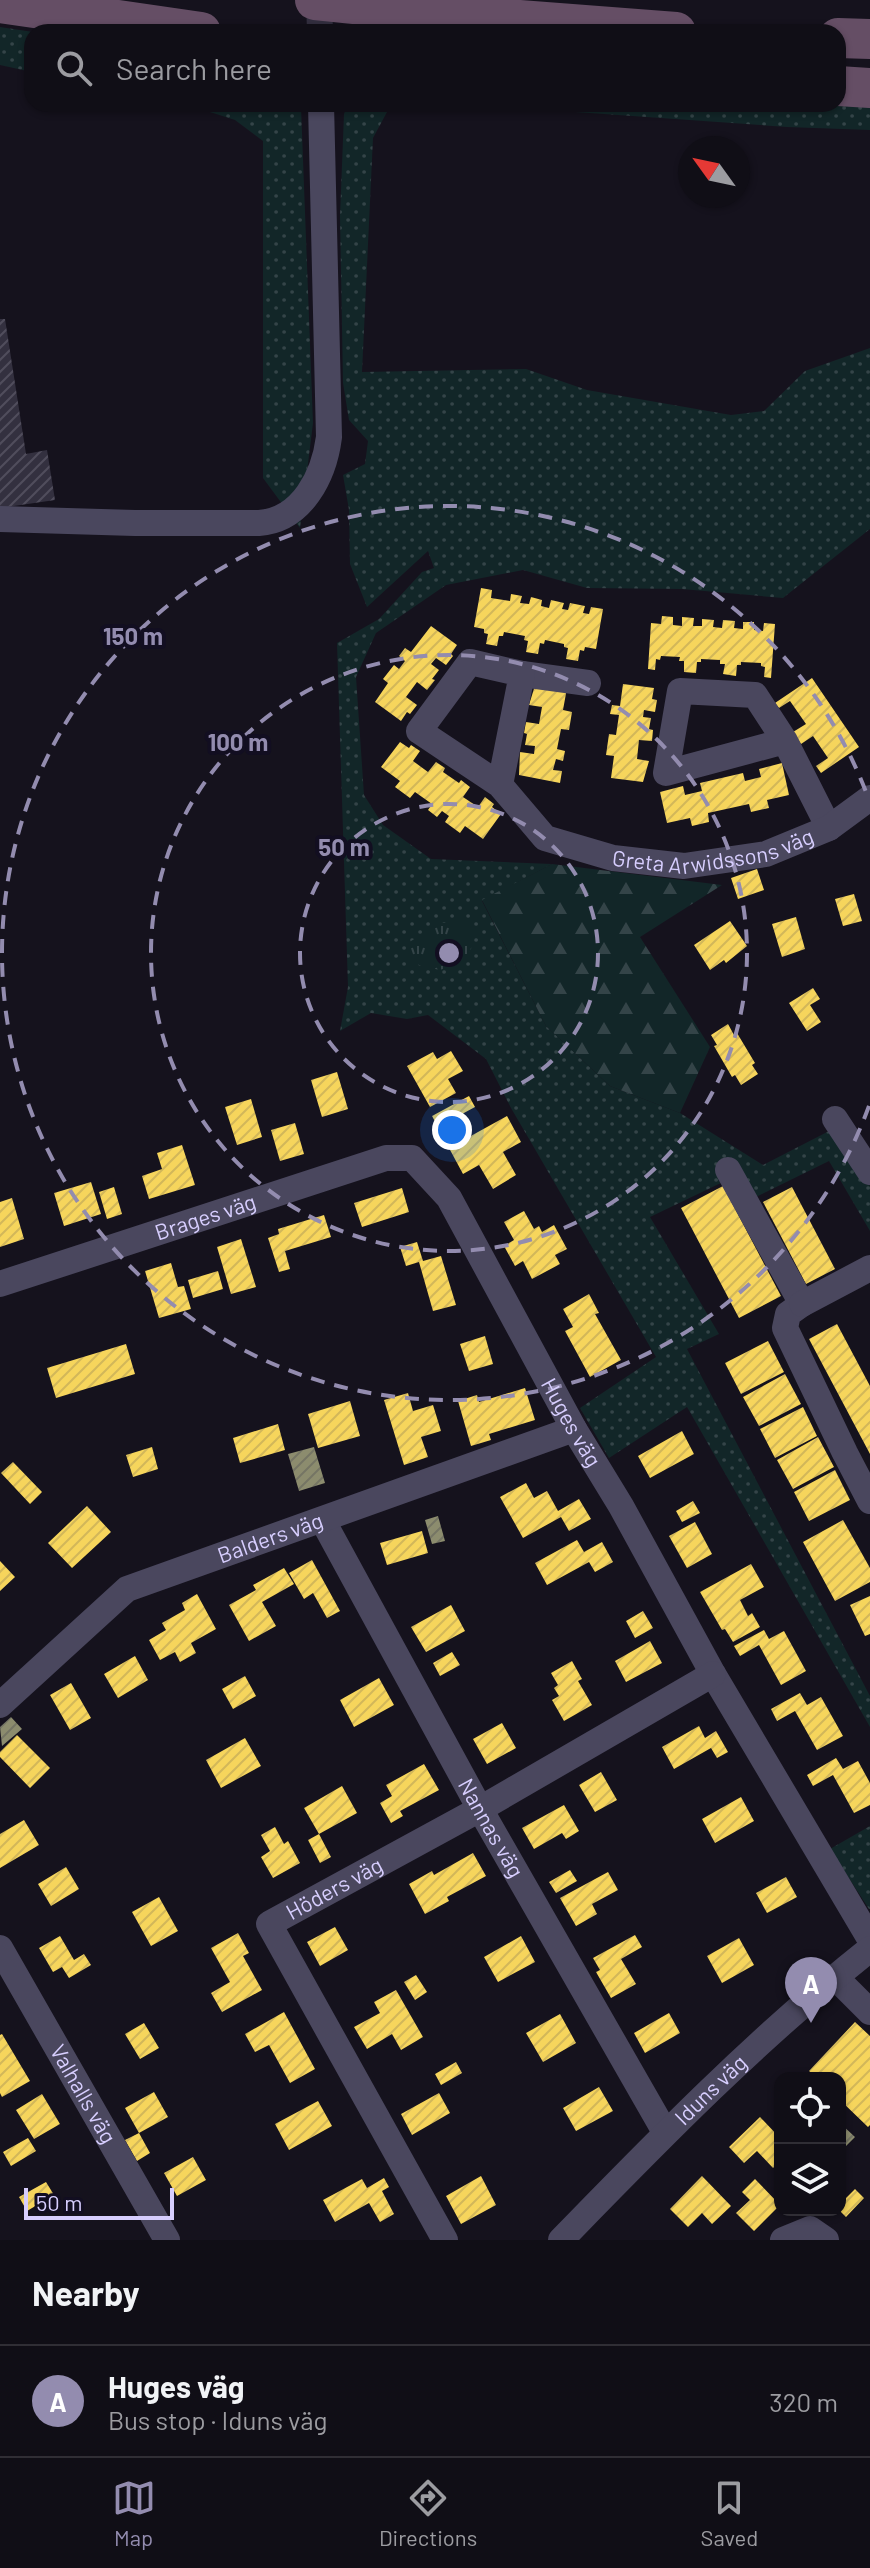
<!DOCTYPE html>
<html lang="en">
<head>
<meta charset="utf-8">
<style>
	:root { --surface:#100e16; --page:#19171f; --text:#f1f3f6; --muted:#9c9ca1; --line:#302e35; --accent:#938caf }
	body { margin:0; font-family:Barlow,sans-serif; background:var(--page); color:var(--text) }
	.controls { position:absolute; right:24px; bottom:24px; display:grid; overflow:hidden; border-radius:16px; box-shadow:0 2px 6px #0004 }
	.controls button { width:72px; height:72px; display:grid; place-items:center; padding:0; border:0; border-bottom:2px solid var(--line); background:var(--surface); color:var(--text); font:40px sans-serif }
	.compass { position:absolute; left:678px; top:136px; width:72px; height:72px; border-radius:50%; background:var(--surface); box-shadow:0 2px 6px #0004; rotate:303deg }
	.scale { position:absolute; left:24px; bottom:20px; width:150px; box-sizing:border-box; padding-left:8px; border:4px solid #d7cefe; border-top:0; font-size:22px; line-height:28px; white-space:nowrap; color:#d7cefe; -webkit-text-stroke:6px #120e21; paint-order:stroke }
	.you { position:absolute; left:452px; top:1130px; width:28px; height:28px; margin:-20px; border:6px solid #fff; border-radius:50%; background:#1a73e8; box-shadow:0 0 0 12px #1a73e833 }
	.badge { display:grid; place-items:center; width:52px; height:52px; border-radius:50%; background:var(--accent); color:#fff; font-size:26px; font-weight:700 }
	.pin { position:absolute; translate:-50% -66px; filter:drop-shadow(0 2px 4px #0008) }
	.pin::after { content:''; position:absolute; top:42px; width:28px; height:24px; background:inherit; clip-path:polygon(0 0,100% 0,50% 100%) }
	.list { margin:0; padding:0; list-style:none }
	h2 { display:flex; justify-content:space-between; align-items:center; height:104px; margin:0; padding:0 32px; font-size:34px }
	h2 small { font-size:26px; font-weight:400; color:var(--muted) }
	.list li { display:grid; grid-template-columns:52px 1fr auto; gap:24px; align-items:center; box-sizing:border-box; height:112px; padding:0 32px; border-top:2px solid var(--line) }
	.list b { display:block; font-size:30px; white-space:nowrap }
	.list p { margin:0; font-size:26px; white-space:nowrap; color:var(--muted) }
	.list em { font-size:26px; font-style:normal; color:var(--muted) }
	.icon { flex:none; width:44px; height:44px; fill:none; stroke:currentColor; stroke-width:2; stroke-linecap:round; stroke-linejoin:round }
	.map { position:relative; flex:none; width:870px; height:2240px; overflow:hidden }
	.search { position:absolute; background:var(--surface); box-shadow:0 2px 6px #0004; left:24px; right:24px; top:24px; height:88px; display:flex; align-items:center; gap:20px; box-sizing:border-box; padding:0 28px; border-radius:24px; color:var(--muted); font-size:30px }
	.sheet { height:216px; background:var(--surface) }
	nav { display:flex; justify-content:space-around; align-items:center; box-sizing:border-box; height:112px; border-top:2px solid var(--line); background:var(--surface); font-size:22px; color:var(--muted) }
	nav a { display:grid; justify-items:center; gap:4px }
	nav .on { color:var(--accent) }
	.map>svg:first-child { display:block }
	.grass { fill:url(#grass-dots) }
	.forest { fill:url(#forest-firs) }
	.park { fill:url(#park-tufts) }
	.homes { fill:url(#homes-hatch) }
	.industry { fill:url(#industry-hatch) }
	.building { fill:url(#building-hatch) }
	.lines { fill:none; stroke-linecap:round; stroke-linejoin:round }
	.minor-tunnel { stroke:#322e3f; stroke-width:26; stroke-dasharray:26 13; stroke-linecap:butt }
	.minor { stroke:#4a475e; stroke-width:26 }
	.highway { stroke:#654e65; stroke-width:40 }
	.ring { fill:none; stroke:#938caf; stroke-width:4; stroke-dasharray:14 10 }
	.labels { text-anchor:middle; stroke-width:8; stroke-linejoin:round; paint-order:stroke }
	.street-label { font-size:22px; fill:#d7cefe; stroke:#120e21 }
	.centre { fill:#938caf; stroke:#120e21; stroke-width:4 }
	.ring-label { font-size:24px; text-anchor:middle; font-weight:bold; fill:#938caf; stroke:#120e21; stroke-width:8; stroke-linejoin:round; paint-order:stroke }
</style>
</head>
<body>
<div class="map">
<svg width="870" height="2240" viewBox="0 0 870 2240">
	<defs>
		<pattern id="grass-dots" width="8" height="8" patternUnits="userSpaceOnUse" patternTransform="scale(2)"><rect width="8" height="8" fill="#122628"/><path d="M2 2h.1M6 6h.1" fill="none" stroke="#344448" stroke-width="1.8" stroke-linecap="round"/></pattern>
		<pattern id="forest-firs" width="22" height="20" patternUnits="userSpaceOnUse" patternTransform="scale(2)"><rect width="22" height="20" fill="#122628"/><path d="M5 1l3.5 6h-7zM16 11l3.5 6h-7z" fill="#344448"/></pattern>
		<pattern id="park-tufts" width="24" height="20" patternUnits="userSpaceOnUse" patternTransform="scale(2)"><rect width="24" height="20" fill="#122628"/><path d="M3 7l-1-3M5 7V3M7 7l1-3M15 17l-1-3M17 17v-4M19 17l1-3" fill="none" stroke="#344448"/></pattern>
		<pattern id="homes-hatch" width="6" height="6" patternUnits="userSpaceOnUse" patternTransform="scale(2)"><rect width="6" height="6" fill="#f6d55c"/><path d="M-1 1l2-2M0 6l6-6M5 7l2-2" fill="none" stroke="#d2b759"/></pattern>
		<pattern id="industry-hatch" width="6" height="6" patternUnits="userSpaceOnUse" patternTransform="scale(2)"><rect width="6" height="6" fill="#8c8c6e"/><path d="M-1 1l2-2M0 6l6-6M5 7l2-2" fill="none" stroke="#757564"/></pattern>
		<pattern id="building-hatch" width="6" height="6" patternUnits="userSpaceOnUse" patternTransform="scale(2)"><rect width="6" height="6" fill="#33303f"/><path d="M-1 1l2-2M0 6l6-6M5 7l2-2" fill="none" stroke="#504d5c"/></pattern>
	</defs>
	<rect width="100%" height="100%" fill="#15121d"/>
	<path class="grass" d="M0,27L33,32L32,72L0,65Z
		M870,99V130L787,127L464,104H838Z
		M185,104H300L301,107L313,423L300,528L263,478V141L235,120Z
		M348,104H422L387,112L373,138L362,372L526,369L587,390L731,415L764,411L805,371L870,348V529L783,598L682,589L587,588L523,570L446,585L376,633L356,677L364,795L383,825L431,859L552,864L482,901L546,1026L610,1086L680,1113L763,1165L833,1129L870,1186V1231L829,1161L754,1198L733,1158L718,1163L725,1181L650,1217L719,1334L687,1349L870,1696V1727L687,1407L609,1458L580,1408L656,1357L511,1108L486,1059L428,1015L407,1019L371,1013L340,1031L348,987L337,643L379,619L422,572L434,568L428,551L367,607L350,564L349,510L343,475L365,464L368,441L349,420L343,383L340,216L344,114Z
		M870,1826V1909H869L830,1849Z"/>
	<path class="forest" d="M552,864L722,885L640,937L710,1047L680,1113L610,1086L546,1026L482,900Z"/>
	<path class="park" d="M458,922H467L473,926C480,951 460,962 440,970L421,966L412,961L408,954L411,941L442,923Z"/>
	<path class="homes" d="M481,588L492,590L491,598L510,601L511,594L522,596L520,603L529,604L531,597L542,600L541,606L549,608L551,600L564,603L562,609L568,610L570,603L585,606L583,613L589,614L591,607L603,609L596,649L585,647L584,651L580,650L578,661L566,659L568,648L564,647V644L545,640L544,644L540,643L538,654L526,652L528,641L524,640L525,636L504,632L503,636H499L497,646L486,644L488,634L484,633V629L474,627Z
		M662,616L673,617V625L682,626V617L694,618L693,626H702V619L714,620L713,627L722,628L723,620L735,621L734,628L743,629V622H754V630L763,631L764,623L775,624L771,678L764,677L765,667L761,666V663L741,662V665H737L736,676L723,674L725,664H720V660L701,659V662H697L696,673L684,672V661H679L680,657L661,656L660,660L656,659L655,670L648,669L651,623L661,624Z
		M431,626L457,645L451,654L453,656L446,665L436,658L431,664L439,670L432,679L435,680L427,690L417,682L406,697L417,705L410,714L407,712L401,721L375,702L388,683L383,679L394,665L399,669L405,661L399,656L405,648L411,652Z
		M812,678L859,747L821,773L816,766L828,758L813,736L801,744L793,732L806,724L790,701L779,708L775,703Z
		M536,682L567,688L563,710L572,712L569,730L561,729L557,749L565,751L563,761L556,759L553,770L562,771L560,783L519,775L520,752L534,754L535,746L525,745L527,734L524,733L526,722L539,724L542,707L529,705Z
		M623,684L654,688L652,699L657,700L655,712L644,710L643,717L651,718L649,729L653,730L652,741L639,740L637,759L649,761L643,782L611,778L614,756L606,755L609,734L616,735L619,715L610,714L612,705L620,706Z
		M400,742L409,748L411,745L420,751L413,761L428,772L436,762L445,768L443,772L459,783L461,780L470,787L463,797L478,807L485,797L494,804L492,807L501,814L483,839L465,826L460,833L445,822L449,816L442,811L437,817L428,810L432,804L415,792L410,798L395,787L400,781L381,767Z
		M782,763L789,795L767,800L769,808L751,812L749,804L708,813L709,822L692,826L690,818L667,823L660,792L683,786L685,795L702,791L700,783L743,773L745,781L761,777L759,769Z
		M757,869L764,890L738,899L731,878Z
		M854,894L862,921L843,926L835,899Z
		M796,917L805,949L782,957L772,924Z
		M730,921L747,946L726,963L724,960L710,970L694,945Z
		M813,988L820,999L810,1005L821,1022L807,1031L789,1003Z
		M728,1024L734,1035L737,1033L755,1063L752,1065L758,1074L741,1085L735,1075L732,1077L714,1046L717,1045L711,1035Z
		M451,1051L463,1071L448,1079L456,1093L430,1107L407,1066L433,1052L437,1059Z
		M337,1072L348,1109L322,1117L311,1080Z
		M469,1096L475,1107L438,1127L432,1116Z
		M251,1099L262,1137L237,1145L225,1107Z
		M507,1116L521,1142L503,1152L516,1175L493,1189L479,1165L463,1174L449,1148Z
		M295,1123L304,1154L280,1161L271,1130Z
		M182,1145L195,1185L149,1199L142,1176L162,1169L157,1153Z
		M91,1182L101,1214L64,1226L54,1193Z
		M723,1186L781,1296L739,1318L681,1208Z
		M114,1187L122,1214L107,1219L99,1192Z
		M792,1187L835,1269L806,1284L763,1202Z
		M402,1188L409,1212L362,1227L354,1203Z
		M12,1198L24,1239L0,1247V1202Z
		M524,1211L534,1229L539,1226L542,1232L554,1225L567,1249L555,1255L560,1264L532,1279L523,1261L515,1266L504,1246L514,1240L504,1222Z
		M324,1215L331,1237L285,1251L290,1269L279,1272L268,1238L279,1234L278,1229Z
		M241,1239L256,1287L231,1294L217,1247Z
		M417,1242L423,1261L441,1256L456,1305L433,1311L419,1262L406,1266L400,1247Z
		M171,1263L178,1287L184,1286L191,1309L159,1318L145,1271Z
		M218,1271L223,1289L193,1298L188,1280Z
		M589,1294L599,1313L595,1314L621,1360L590,1377L565,1331L573,1327L563,1309Z
		M837,1324L870,1386V1454L809,1339Z
		M485,1336L493,1364L469,1371L460,1344Z
		M768,1341L784,1372L741,1394L725,1363Z
		M126,1344L135,1374L56,1398L47,1368Z
		M785,1374L801,1404L759,1426L743,1397Z
		M525,1388L535,1420L489,1434L491,1440L471,1446L458,1401L477,1395L479,1402Z
		M408,1393L413,1411L433,1405L441,1431L421,1437L428,1457L404,1465L384,1400Z
		M350,1401L360,1436L318,1448L308,1414Z
		M803,1407L817,1436L775,1458L760,1429Z
		M278,1424L285,1450L240,1463L233,1438Z
		M682,1431L694,1454L650,1478L638,1456Z
		M818,1437L834,1467L793,1489L777,1460Z
		M152,1447L158,1469L133,1477L126,1455Z
		M13,1462L42,1492L30,1504L1,1473Z
		M835,1470L850,1500L809,1521L794,1492Z
		M526,1483L534,1498L547,1491L558,1511L579,1499L591,1519L569,1531L561,1517L523,1538L500,1497Z
		M693,1501L700,1513L682,1522L676,1511Z
		M87,1506L111,1532L72,1568L48,1543Z
		M843,1520L870,1568V1582L835,1601L803,1542Z
		M695,1522L712,1554L687,1568L669,1536Z
		M422,1531L428,1553L387,1565L380,1543Z
		M577,1540L584,1552L602,1542L613,1562L595,1572L589,1562L547,1585L535,1563Z
		M312,1560L340,1611L327,1618L313,1593L304,1599L289,1573Z
		M0,1561L15,1577L0,1591Z
		M751,1564L764,1587L740,1600L748,1616L752,1613L760,1627L733,1642L725,1629L722,1630L700,1592Z
		M284,1568L294,1584L262,1602L276,1626L249,1641L229,1605L256,1590L253,1585Z
		M197,1594L216,1629L191,1643L196,1653L180,1662L175,1652L160,1660L149,1640L166,1630L162,1623L185,1610L182,1603Z
		M870,1596V1634L865,1636L850,1605Z
		M451,1605L465,1631L426,1652L411,1627Z
		M643,1611L653,1628L635,1638L626,1621Z
		M764,1630L769,1639L784,1631L806,1671L781,1685L759,1645L740,1656L734,1646Z
		M650,1641L662,1663L626,1682L615,1661Z
		M452,1652L460,1665L440,1676L433,1663Z
		M135,1656L148,1680L118,1698L104,1674Z
		M572,1661L582,1679L578,1681L592,1705L564,1721L552,1700L559,1696L554,1688L558,1685L551,1673Z
		M245,1676L256,1696L233,1709L222,1689Z
		M379,1678L394,1705L354,1727L340,1700Z
		M71,1683L91,1718L70,1730L50,1695Z
		M800,1693L807,1705L821,1697L843,1736L817,1750L795,1711L777,1721L771,1709Z
		M502,1723L516,1748L487,1764L473,1739Z
		M699,1726L705,1738L716,1731L728,1752L717,1758L711,1748L674,1769L662,1747Z
		M17,1735L50,1768L30,1788L0,1757V1752Z
		M245,1738L261,1766L221,1788L206,1760Z
		M836,1758L843,1769L858,1761L870,1783V1805L854,1813L833,1775L813,1786L807,1775Z
		M424,1764L439,1790L400,1811L403,1816L391,1823L380,1803L392,1796L386,1785Z
		M601,1772L617,1800L595,1812L579,1785Z
		M342,1786L357,1813L319,1834L304,1808Z
		M741,1797L754,1821L715,1843L702,1819Z
		M564,1805L579,1831L566,1839L562,1833L534,1849L522,1828Z
		M24,1820L39,1845L0,1868V1834Z
		M275,1827L284,1844L288,1841L300,1863L273,1878L261,1857L270,1851L261,1835Z
		M319,1834L331,1857L320,1863L308,1840Z
		M473,1853L486,1876L447,1897L449,1901L425,1914L409,1884L432,1871L434,1875Z
		M66,1867L79,1889L51,1906L38,1884Z
		M570,1870L577,1881L556,1893L549,1882Z
		M608,1872L618,1890L592,1904L597,1914L576,1926L560,1898Z
		M786,1877L797,1897L767,1913L756,1893Z
		M159,1897L178,1931L151,1946L132,1912Z
		M335,1927L348,1950L320,1966L307,1942Z
		M238,1933L249,1953L243,1956L262,1990L222,2012L211,1993L230,1982L211,1948Z
		M635,1935L642,1947L621,1959L636,1984L611,1998L596,1972L600,1970L593,1958Z
		M60,1936L74,1960L84,1954L91,1965L69,1978L62,1967L53,1972L39,1948Z
		M521,1936L535,1962L498,1982L484,1957Z
		M739,1938L754,1965L722,1983L707,1956Z
		M416,1975L427,1992L415,2000L404,1982Z
		M396,1990L423,2037L401,2050L392,2034L367,2049L354,2027L380,2013L374,2002Z
		M284,2012L315,2069L290,2083L269,2045L255,2052L245,2034Z
		M669,2013L680,2033L645,2053L634,2033Z
		M560,2014L576,2043L543,2062L526,2033Z
		M855,2022L870,2036V2125L868,2127L840,2100V2078H817L809,2071Z
		M144,2023L159,2048L140,2059L125,2034Z
		M2,2034L30,2081L2,2097L0,2093V2035Z
		M456,2062L462,2073L441,2085L435,2074Z
		M599,2087L613,2111L576,2131L563,2108Z
		M154,2092L168,2117L139,2133L150,2153L137,2161L125,2140L139,2133L125,2108Z
		M439,2093L450,2113L412,2135L401,2114Z
		M42,2094L60,2124L34,2139L16,2110Z
		M318,2101L332,2126L289,2150L275,2124Z
		M760,2117L780,2138V2161L773,2168L757,2151L744,2163L729,2147Z
		M28,2138L36,2151L11,2166L3,2152Z
		M193,2157L206,2180L177,2196L164,2173Z
		M481,2176L496,2205L461,2224L446,2196Z
		M702,2176L731,2206L712,2224L702,2213L688,2227L670,2209Z
		M384,2178L389,2187L382,2191L394,2214L380,2222L369,2203L335,2222L323,2200L362,2179L367,2188Z
		M755,2179L780,2205L754,2231L736,2213L750,2200L742,2192Z
		M46,2182L54,2195L27,2211L19,2197Z
		M855,2189L864,2198L846,2217L840,2211V2204Z"/>
	<path class="industry" d="M314,1447L325,1483L299,1491L288,1454Z
		M438,1516L445,1541L432,1544L425,1520Z
		M11,1717L22,1729L2,1746L0,1727Z
		M840,2123L855,2137L840,2152Z"/>
	<path class="building" d="M0,319H5L26,454L47,450L55,500L0,508Z"/>
	<g class="lines">
		<path class="minor-tunnel" d="M319,0L320,32"/>
		<g class="minor">
			<path d="M0,519L135,523H259C302,520 324,476 329,437L321,104"/>
			<path d="M522,674L588,683"/>
			<path d="M785,741L666,773L680,691L755,695L785,741L829,828"/>
			<path id="s1" d="M500,785L522,674L470,662L419,731L500,785L545,838L613,858L684,866L766,854L829,828L870,798"/>
			<path d="M835,1119L870,1172"/>
			<path d="M728,1170L802,1304L788,1314L785,1328L845,1453L870,1501"/>
			<path id="s2" d="M0,1284L386,1158H412L449,1198L574,1429L621,1506L713,1674L870,1939"/>
			<path d="M802,1304L870,1268"/>
			<path id="s3" d="M323,1521L480,1809L665,2132"/>
			<path id="s4" d="M0,1705L127,1589L574,1429"/>
			<path id="s5" d="M0,1948L167,2240"/>
			<path d="M835,1977L870,2012"/>
			<path id="s6" d="M445,2240L269,1924L480,1809L713,1674"/>
			<path id="s7" d="M561,2240C660,2138 759,2037 870,1949"/>
			<path d="M783,2240L810,2229L826,2240"/>
		</g>
		<path class="highway" d="M315,0L481,17L676,32
			M0,3L201,32
			M838,38L870,39
			M838,86L870,88"/>
	</g>
	<g class="ring">
		<circle cx="449" cy="953" r="149"/>
		<circle cx="449" cy="953" r="298"/>
		<path d="M869 1106A447 447 0 1 1 869 800"/>
	</g>
	<g class="labels">
		<g class="street-label">
			<text dy="8" stroke="none"><textPath href="#s1" startOffset="592">Greta Arwidssons väg</textPath></text>
			<text dy="8" stroke="none"><textPath href="#s2" startOffset="216">Brages väg</textPath></text>
			<text dy="8" stroke="none"><textPath href="#s2" startOffset="742">Huges väg</textPath></text>
			<text dy="8" stroke="none"><textPath href="#s4" startOffset="324">Balders väg</textPath></text>
			<text dy="8" stroke="none"><textPath href="#s3" startOffset="350">Nannas väg</textPath></text>
			<text dy="8" stroke="none"><textPath href="#s6" startOffset="436">Höders väg</textPath></text>
			<text dy="8" stroke="none"><textPath href="#s7" startOffset="212">Iduns väg</textPath></text>
			<text dy="8" stroke="none"><textPath href="#s5" startOffset="168">Valhalls väg</textPath></text>
		</g>
	</g>
	<circle cx="449" cy="953" r="12" class="centre"/>
	<g class="ring-label">
		<text x="133" y="645">150 m</text>
		<text x="238" y="751">100 m</text>
		<text x="344" y="856">50 m</text>
	</g>
</svg>
<div class="controls">
<button><svg class="icon" aria-label="locate" viewBox="0 0 24 24"><circle cx="12" cy="12" r="6"/><path d="M12 2v4M12 18v4M2 12h4M18 12h4"/></svg></button>
<button><svg class="icon" aria-label="layers" viewBox="0 0 24 24"><path d="M12 4l9 5-9 5-9-5zM3 14l9 5 9-5"/></svg></button>
</div>
<svg class="compass" viewBox="-18 -18 36 36"><path d="M0-13l5 13h-10z" fill="#e53935"/><path d="M0 13l5-13h-10z" fill="#9c9ca1"/></svg>
<div class="scale">50 m</div>
<div class="you"></div>
<div class="pin badge" style="left:811px;top:2023px">A</div>
<div class="search"><svg class="icon" aria-label="search" viewBox="0 0 24 24"><circle cx="10" cy="10" r="6"/><path d="M15 15l6 6"/></svg>Search here</div>
</div>
<section class="sheet">
<h2>Nearby<small></small></h2>
<ul class="list">
<li><span class="badge">A</span><div><b>Huges väg</b><p>Bus stop · Iduns väg</p></div><em>320 m</em></li>
</ul>
</section>
<nav>
<a class="on"><svg class="icon" aria-label="map" viewBox="0 0 24 24"><path d="M3 6l6-2 6 2 6-2v14l-6 2-6-2-6 2zM9 4v14M15 6v14"/></svg>Map</a>
<a><svg class="icon" aria-label="directions" viewBox="0 0 24 24"><path d="M12 3l9 9-9 9-9-9zM9 14v-3h6M13 9l2 2-2 2"/></svg>Directions</a>
<a><svg class="icon" aria-label="saved" viewBox="0 0 24 24"><path d="M7 4h10v16l-5-4-5 4z"/></svg>Saved</a>
</nav>
</body>
</html>
